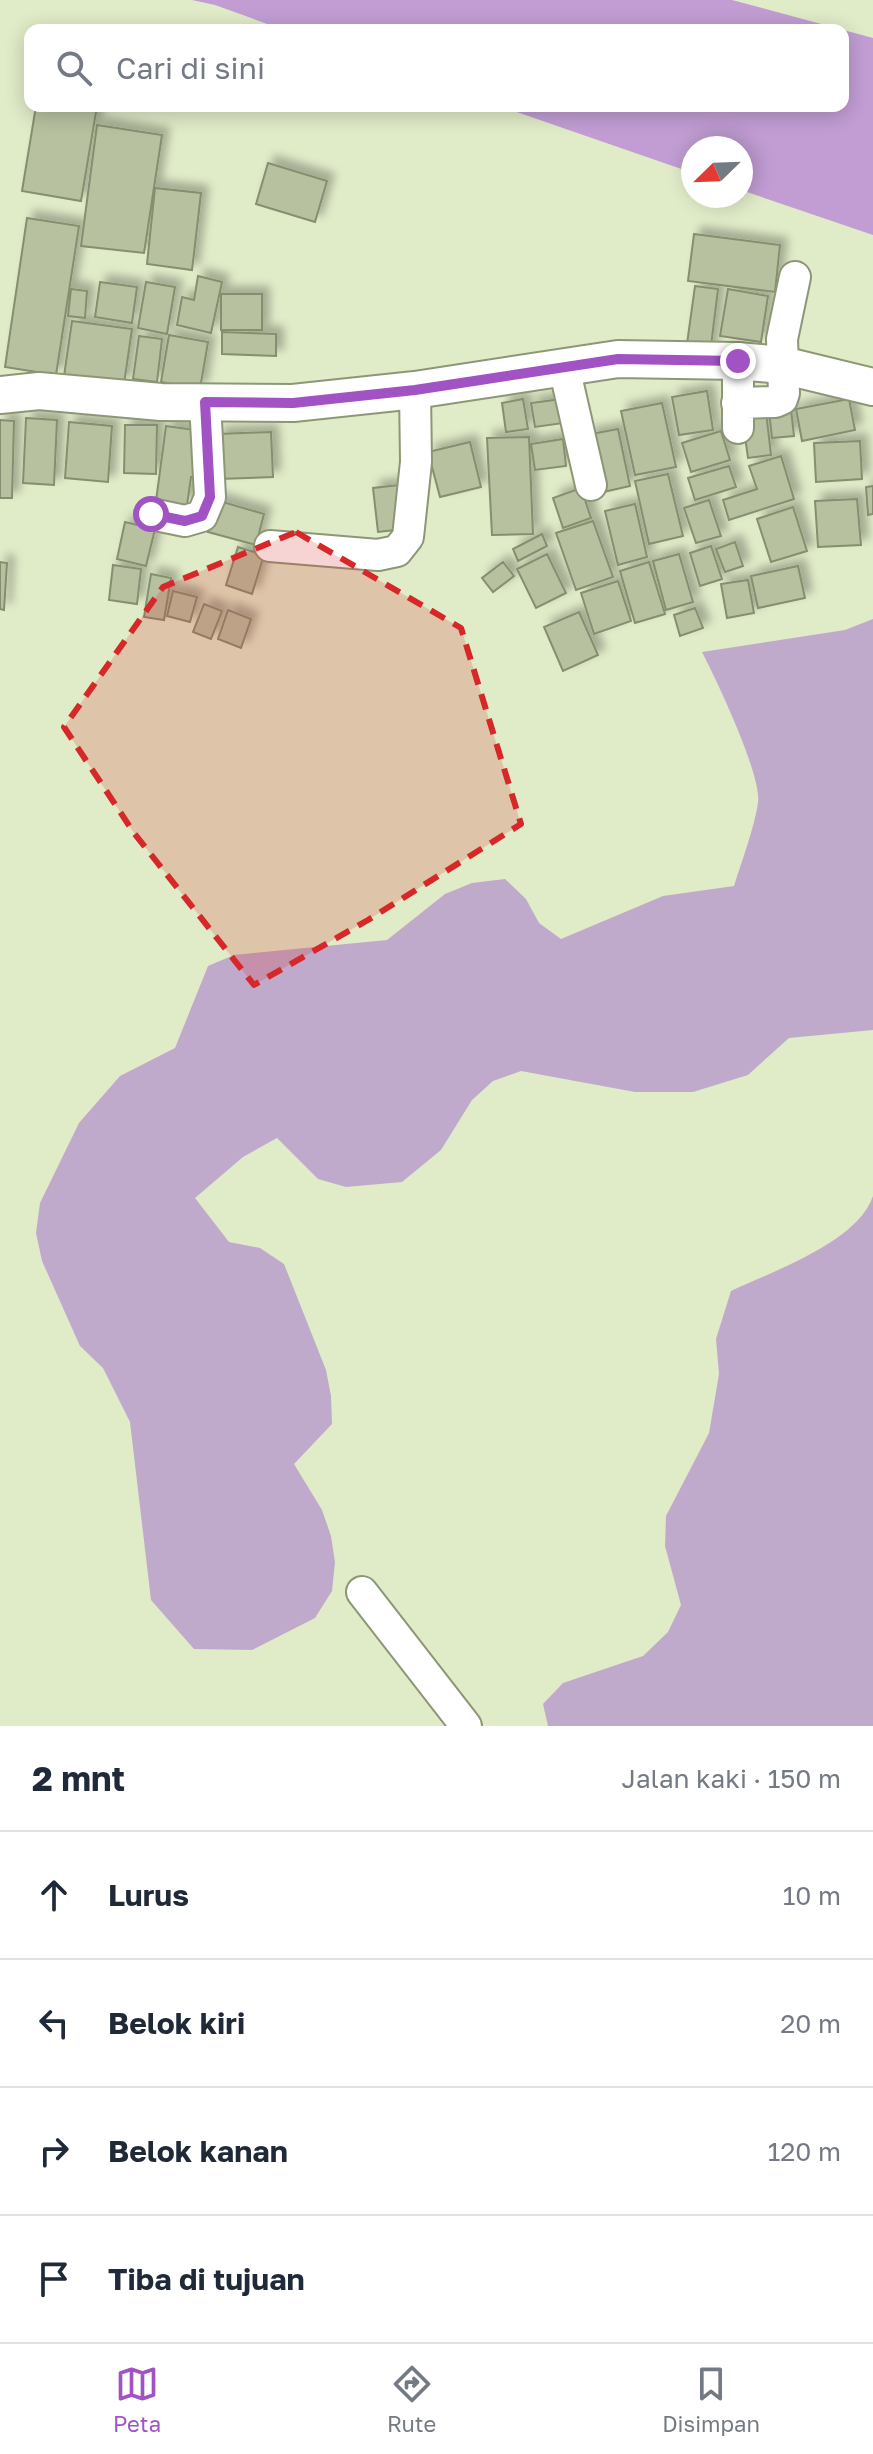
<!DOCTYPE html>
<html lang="id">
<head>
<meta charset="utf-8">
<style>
	:root { --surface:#fff; --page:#f6f6f7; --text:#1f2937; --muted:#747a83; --line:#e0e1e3; --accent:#a152c3 }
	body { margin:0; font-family:"Golos Text",sans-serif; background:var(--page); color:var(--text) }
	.compass { position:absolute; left:681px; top:136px; width:72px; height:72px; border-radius:50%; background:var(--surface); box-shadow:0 4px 20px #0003; rotate:247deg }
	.stop { position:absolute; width:24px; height:24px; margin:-18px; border:6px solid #a152c3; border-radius:50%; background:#fff }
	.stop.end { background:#a152c3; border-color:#fff; box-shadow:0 2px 8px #0008 }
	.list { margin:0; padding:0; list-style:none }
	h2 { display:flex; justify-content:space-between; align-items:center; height:104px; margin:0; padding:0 32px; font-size:34px }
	h2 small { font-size:26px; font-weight:400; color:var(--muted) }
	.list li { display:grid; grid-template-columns:52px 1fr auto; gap:24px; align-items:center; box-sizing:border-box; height:128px; padding:0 32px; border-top:2px solid var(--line) }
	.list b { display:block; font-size:30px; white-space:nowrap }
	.list em { font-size:26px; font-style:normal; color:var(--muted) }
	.icon { flex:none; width:44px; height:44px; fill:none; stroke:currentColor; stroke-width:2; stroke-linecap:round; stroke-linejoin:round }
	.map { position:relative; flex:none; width:873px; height:1726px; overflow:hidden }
	.search { position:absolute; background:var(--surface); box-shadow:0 4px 20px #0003; left:24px; right:24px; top:24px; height:88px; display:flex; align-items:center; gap:20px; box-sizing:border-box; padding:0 28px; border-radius:16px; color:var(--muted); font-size:30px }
	.sheet { height:616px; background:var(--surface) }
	nav { display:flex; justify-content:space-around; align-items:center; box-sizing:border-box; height:112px; border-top:2px solid var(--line); background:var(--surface); font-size:22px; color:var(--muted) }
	nav a { display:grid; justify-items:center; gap:4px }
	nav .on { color:var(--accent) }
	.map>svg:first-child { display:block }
	.green { fill:#c0aacb }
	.water { fill:#c19dd3 }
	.building { fill:#b7c1a0; stroke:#858f6f; stroke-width:2; filter:url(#shadow) }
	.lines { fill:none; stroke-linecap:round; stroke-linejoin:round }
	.minor-casing { stroke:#8d9777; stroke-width:34 }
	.tertiary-casing { stroke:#8d9777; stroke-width:40 }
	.minor { stroke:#fff; stroke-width:30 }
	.tertiary { stroke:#fff; stroke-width:36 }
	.route { stroke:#a152c3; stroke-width:10 }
	.marked { fill:#d62828; fill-opacity:0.2; stroke:#d62828; stroke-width:6; stroke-dasharray:16 10; stroke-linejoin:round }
</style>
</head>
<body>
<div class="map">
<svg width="873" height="1726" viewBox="0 0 873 1726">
	<defs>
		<filter id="shadow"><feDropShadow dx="7" dy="-7" stdDeviation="4" flood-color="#0004"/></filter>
	</defs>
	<rect width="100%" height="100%" fill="#e0ebc8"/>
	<path class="green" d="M873,619V1030L789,1038L748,1075L693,1092H635L521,1071L493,1081L472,1100L441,1150L402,1182L346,1187L318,1179L277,1138L243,1157L195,1198L229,1242L260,1248L284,1264L326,1370L331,1396L332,1424L294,1464L322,1510L331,1536L335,1562L332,1591L315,1618L252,1650L194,1649L151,1600L130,1422L103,1368L80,1346L42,1261L36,1233L40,1203L79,1123L120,1076L175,1048L208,966L234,955L387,940L445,894L472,883L505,879L526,899L539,923L561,939L663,896L734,886C742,860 754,829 758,803C762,775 716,679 702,652L845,630Z
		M873,1196V1726H548L543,1704L563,1683L643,1656L668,1632L681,1605L665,1546L666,1516L709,1433L719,1374L716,1339L731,1291C773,1271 858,1242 873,1196Z"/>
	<path class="water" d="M192,0H732L873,38V235L741,190V148H693V173L499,106H843V30H284L215,5Z"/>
	<path class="building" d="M36,106H97L81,201L22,191Z
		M97,125L162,135L144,253L81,246Z
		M268,163L327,181L315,222L256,204Z
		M155,188L201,193L192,270L147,264Z
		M27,218L79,226L56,375L5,367Z
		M694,234L780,245L775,292L688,281Z
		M198,276L222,282L211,333L177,325L182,297L194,300Z
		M100,282L137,287L132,323L95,317Z
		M146,282L175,287L167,334L138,328Z
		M695,286L718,289L710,354L686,351Z
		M71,289L87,291L85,318L68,316Z
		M728,289L768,296L761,342L720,336Z
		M221,294H262V330H221Z
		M72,321L132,329L124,384L64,376Z
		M222,332L276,334V356L222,354Z
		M169,335L208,342L200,389L161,382Z
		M139,336L162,339L157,382L133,379Z
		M707,391L713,430L679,435L672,397Z
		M569,398L571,422L535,427L531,403Z
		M523,399L528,429L506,432L502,403Z
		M849,399L855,430L802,441L796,409Z
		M662,403L676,467L635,475L621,411Z
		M791,409L794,436L772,438L769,411Z
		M766,412L771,455L748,458L742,415Z
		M26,418L57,420L54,485L23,483Z
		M0,420L14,421L12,498H0Z
		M69,422L112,426L108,482L65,478Z
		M125,425H157L156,474L124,473Z
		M166,426L202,431L196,478L191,477L187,505L156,501Z
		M618,429L630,486L599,493L586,435Z
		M721,431L730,460L691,472L682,443Z
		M271,432L273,477L219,479L217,434Z
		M529,437L533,534L492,535L487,438Z
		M563,439L566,466L535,470L531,444Z
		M860,441L862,479L816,482L814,443Z
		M470,442L481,487L440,497L428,452Z
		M781,456L794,499L729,520L723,500L757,489L749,466Z
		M729,466L736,487L695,500L688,478Z
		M668,474L683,536L649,544L635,481Z
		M399,485L404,529L378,532L373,488Z
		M873,486V514L868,515L866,487Z
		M581,488L591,518L563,528L553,498Z
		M857,499L861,545L818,547L815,501Z
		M216,500L264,514L256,545L208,532Z
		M709,500L721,536L696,543L684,508Z
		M635,504L647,557L618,565L605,511Z
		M793,507L807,551L771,562L757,519Z
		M593,521L613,577L576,590L556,533Z
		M125,522L155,529L146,566L117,559Z
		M542,534L547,546L518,561L513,549Z
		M735,542L743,566L725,572L716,549Z
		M711,546L722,579L700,586L690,553Z
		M238,547L264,555L252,594L226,585Z
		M547,554L566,593L536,608L517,569Z
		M679,554L693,602L666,610L653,561Z
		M0,562L7,563L4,610L0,609Z
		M503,562L514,576L493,592L482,578Z
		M649,562L665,614L635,623L620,571Z
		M113,565L141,569L137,604L109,600Z
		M798,566L805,598L758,608L751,576Z
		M151,574L171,578L164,620L144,617Z
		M748,580L754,613L727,618L721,584Z
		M618,581L631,621L594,634L581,593Z
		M173,591L197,597L190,622L167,616Z
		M204,604L222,611L211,639L193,632Z
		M695,608L703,628L680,636L674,615Z
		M228,610L251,619L241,648L218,639Z
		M579,612L598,655L563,671L544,627Z"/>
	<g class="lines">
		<defs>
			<path id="minor" d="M564,367L591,485
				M737,403L775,402L782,399L784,393L782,339L795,277
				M738,428V361
				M151,514L185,521L202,516L210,497L205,402
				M270,546L378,555L397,551L408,537L416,462L415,390
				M362,1592L466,1726"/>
			<path id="tertiary" d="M0,395L39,391L161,402L293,403L415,390L618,359L738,361L782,365L873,387"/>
		</defs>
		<use href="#minor" class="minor-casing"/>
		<use href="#tertiary" class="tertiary-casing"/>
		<use href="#minor" class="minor"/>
		<use href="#tertiary" class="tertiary"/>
	</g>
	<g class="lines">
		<path class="route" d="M151,514L185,521L202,516L210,497L205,402L293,403L415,390L618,359L738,361"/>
	</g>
	<path class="marked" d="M296,532L461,628L521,824L368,920L254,985L134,833L64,727L163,587Z"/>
</svg>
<svg class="compass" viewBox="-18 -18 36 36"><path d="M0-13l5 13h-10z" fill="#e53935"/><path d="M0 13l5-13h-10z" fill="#747a83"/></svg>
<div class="stop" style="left:151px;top:514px"></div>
<div class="stop end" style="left:738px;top:361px"></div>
<div class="search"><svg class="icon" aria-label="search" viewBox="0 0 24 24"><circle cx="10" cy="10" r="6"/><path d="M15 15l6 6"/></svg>Cari di sini</div>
</div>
<section class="sheet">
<h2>2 mnt<small>Jalan kaki · 150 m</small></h2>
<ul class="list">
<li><svg class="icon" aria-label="ahead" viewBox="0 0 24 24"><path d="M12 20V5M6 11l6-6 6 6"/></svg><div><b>Lurus</b></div><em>10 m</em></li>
<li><svg class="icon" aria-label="left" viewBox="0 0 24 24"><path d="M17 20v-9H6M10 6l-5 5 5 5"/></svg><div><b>Belok kiri</b></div><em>20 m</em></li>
<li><svg class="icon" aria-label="right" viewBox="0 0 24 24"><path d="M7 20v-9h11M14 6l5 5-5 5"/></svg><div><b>Belok kanan</b></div><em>120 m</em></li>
<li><svg class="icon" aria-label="arrive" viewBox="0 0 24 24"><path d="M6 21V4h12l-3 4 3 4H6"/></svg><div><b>Tiba di tujuan</b></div></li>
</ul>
</section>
<nav>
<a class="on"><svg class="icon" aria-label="map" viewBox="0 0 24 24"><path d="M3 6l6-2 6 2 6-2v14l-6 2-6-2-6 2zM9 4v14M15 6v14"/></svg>Peta</a>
<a><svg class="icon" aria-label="directions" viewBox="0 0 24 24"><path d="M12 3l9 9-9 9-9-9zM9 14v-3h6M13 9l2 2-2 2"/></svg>Rute</a>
<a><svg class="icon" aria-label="saved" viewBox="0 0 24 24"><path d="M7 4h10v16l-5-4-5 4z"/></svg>Disimpan</a>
</nav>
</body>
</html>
